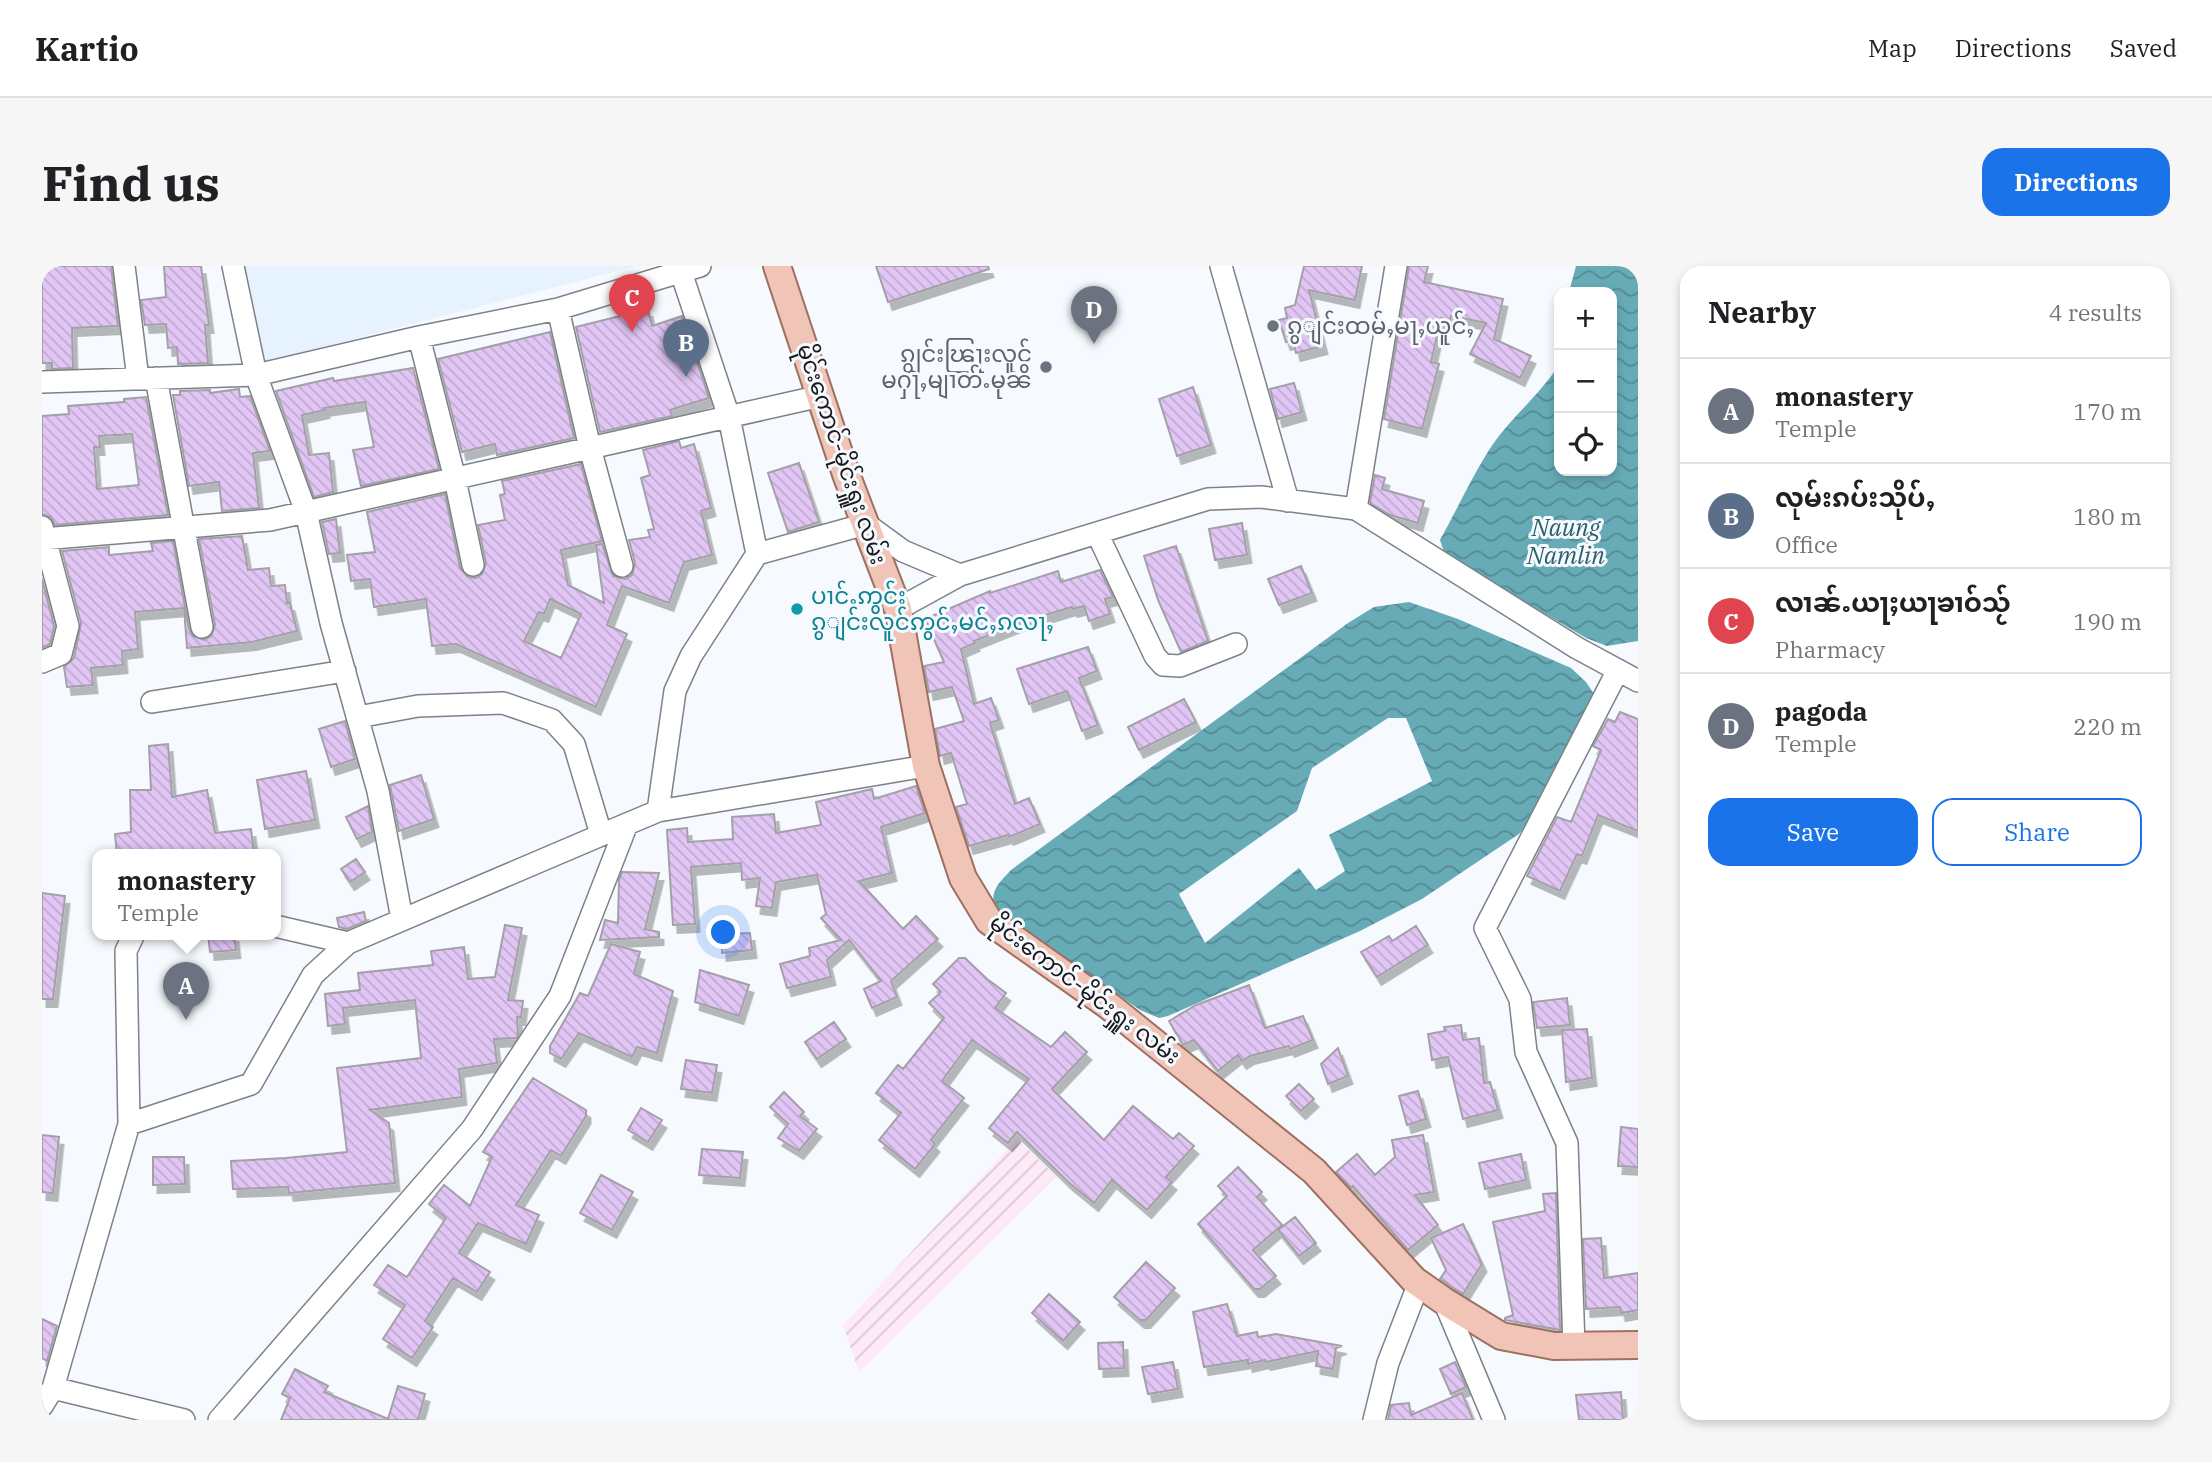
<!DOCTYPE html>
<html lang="en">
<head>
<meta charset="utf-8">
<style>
	:root { --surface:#fff; --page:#f6f6f6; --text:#202124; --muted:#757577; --line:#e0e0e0; --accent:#1a73e8 }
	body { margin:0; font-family:"IBM Plex Serif","Noto Sans Myanmar",serif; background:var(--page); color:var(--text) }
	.controls { position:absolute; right:21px; top:21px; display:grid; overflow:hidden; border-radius:14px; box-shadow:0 4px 10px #0003 }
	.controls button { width:63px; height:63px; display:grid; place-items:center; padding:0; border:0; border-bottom:2px solid var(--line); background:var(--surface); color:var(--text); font:35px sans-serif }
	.you { position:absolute; left:682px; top:667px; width:24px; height:24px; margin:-18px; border:5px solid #fff; border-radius:50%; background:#1a73e8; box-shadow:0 0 0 10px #1a73e833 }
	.badge { display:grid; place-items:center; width:46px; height:46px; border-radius:50%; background:var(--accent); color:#fff; font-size:23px; font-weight:700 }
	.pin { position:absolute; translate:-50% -58px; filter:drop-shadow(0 2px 4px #0008) }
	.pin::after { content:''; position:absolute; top:37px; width:24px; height:21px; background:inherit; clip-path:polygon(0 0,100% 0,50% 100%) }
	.popup { position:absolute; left:50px; top:583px; width:189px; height:91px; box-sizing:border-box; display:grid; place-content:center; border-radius:14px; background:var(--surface); filter:drop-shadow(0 2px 5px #0005); font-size:23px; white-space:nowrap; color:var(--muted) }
	.popup b { font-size:26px; color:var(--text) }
	.popup::after { content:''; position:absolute; left:50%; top:100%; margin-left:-14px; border:14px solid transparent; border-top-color:var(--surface) }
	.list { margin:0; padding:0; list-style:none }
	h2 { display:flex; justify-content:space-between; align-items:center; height:91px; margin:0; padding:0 28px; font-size:30px }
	h2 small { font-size:23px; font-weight:400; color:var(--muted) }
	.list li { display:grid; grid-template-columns:46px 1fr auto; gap:21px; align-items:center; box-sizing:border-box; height:105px; padding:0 28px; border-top:2px solid var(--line) }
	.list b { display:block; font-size:26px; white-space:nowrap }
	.list p { margin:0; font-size:23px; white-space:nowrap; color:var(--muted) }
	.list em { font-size:23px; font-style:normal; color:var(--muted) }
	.actions { display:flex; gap:14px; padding:21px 28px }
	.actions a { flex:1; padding:16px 0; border:2px solid var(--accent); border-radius:21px; text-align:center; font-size:24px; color:var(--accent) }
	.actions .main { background:var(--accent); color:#fff }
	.icon { flex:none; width:38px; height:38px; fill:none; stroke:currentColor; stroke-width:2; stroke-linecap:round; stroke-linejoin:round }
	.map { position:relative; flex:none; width:1596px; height:1154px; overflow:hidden; border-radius:21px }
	header { display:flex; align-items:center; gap:42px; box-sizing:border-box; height:98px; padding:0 35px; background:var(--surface); border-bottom:2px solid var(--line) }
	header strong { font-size:33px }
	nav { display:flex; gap:38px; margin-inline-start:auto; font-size:24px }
	.intro { display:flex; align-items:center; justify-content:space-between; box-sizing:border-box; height:168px; padding:0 42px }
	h1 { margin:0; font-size:49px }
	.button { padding:18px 32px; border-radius:21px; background:var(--accent); color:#fff; font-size:24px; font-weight:700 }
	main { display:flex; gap:42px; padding:0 42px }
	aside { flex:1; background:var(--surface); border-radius:21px; box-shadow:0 4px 10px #0003 }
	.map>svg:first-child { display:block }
	.built { fill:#e6f2fe }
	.industrial { fill:url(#industrial-furrows) }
	.water { fill:url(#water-waves); fill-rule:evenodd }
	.building { fill:url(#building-back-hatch); stroke:#a4a0a7; stroke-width:2; fill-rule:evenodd; filter:url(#shadow) }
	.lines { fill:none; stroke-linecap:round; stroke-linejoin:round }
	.minor-casing { stroke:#7c8287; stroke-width:24 }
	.major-casing { stroke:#9e7062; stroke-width:30 }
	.minor { stroke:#fff; stroke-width:21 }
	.major { stroke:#f0c5b8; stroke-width:26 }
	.worship-dot { fill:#6b7280; stroke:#f6fafe; stroke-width:2.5 }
	.culture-dot { fill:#0f9aa8; stroke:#f6fafe; stroke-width:2.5 }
	.labels { text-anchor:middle; stroke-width:6; stroke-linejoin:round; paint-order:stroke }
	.worship-label { font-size:23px; fill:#5b616d; stroke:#f6fafe; text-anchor:start }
	.street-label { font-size:23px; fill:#17191b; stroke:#f6fafe }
	.culture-label { font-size:23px; fill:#0d838f; stroke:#f6fafe; text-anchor:start }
	.water-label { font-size:24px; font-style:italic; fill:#29616b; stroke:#f6fafe }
</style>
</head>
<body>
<header>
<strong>Kartio</strong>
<nav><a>Map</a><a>Directions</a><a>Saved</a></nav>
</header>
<div class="intro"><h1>Find us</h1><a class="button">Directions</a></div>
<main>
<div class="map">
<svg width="1596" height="1154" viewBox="0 0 1596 1154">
	<defs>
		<pattern id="industrial-furrows" width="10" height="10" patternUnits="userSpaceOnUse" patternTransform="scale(1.75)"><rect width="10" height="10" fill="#fee9f7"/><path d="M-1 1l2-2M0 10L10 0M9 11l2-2" fill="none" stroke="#d9c7d3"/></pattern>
		<pattern id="water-waves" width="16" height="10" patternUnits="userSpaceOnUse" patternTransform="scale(1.75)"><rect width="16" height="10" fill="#67abb7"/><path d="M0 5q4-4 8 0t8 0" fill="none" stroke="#548a94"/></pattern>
		<pattern id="building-back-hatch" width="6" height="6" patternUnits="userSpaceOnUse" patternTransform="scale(1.75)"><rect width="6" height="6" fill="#e1c5f4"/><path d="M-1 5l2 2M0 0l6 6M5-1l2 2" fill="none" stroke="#c0a9d1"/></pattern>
		<filter id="shadow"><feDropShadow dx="4.5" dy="8" stdDeviation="0" flood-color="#0004"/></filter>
	</defs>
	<rect width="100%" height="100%" fill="#f6fafe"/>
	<path class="built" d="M194,0H595L210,99Z"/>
	<path class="industrial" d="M975,873L1014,910L817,1106L801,1059Z"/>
	<path class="water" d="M1534,0H1596V375L1565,380L1544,372L1403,289L1398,274C1416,242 1431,208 1451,178C1471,150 1498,128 1517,99V205H1570V26H1527Z
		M1367,336L1416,353L1529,402L1544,416L1552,428L1498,543L1477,568L1380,633L1318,665L1126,750L1117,752L1098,744L953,644C947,625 957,617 969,604L1306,357L1332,341ZM1346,452H1364L1390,515L1287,569L1303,605L1274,624L1257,602L1163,677L1137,628L1255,545L1270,502Z"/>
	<path class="building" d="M0,0H69L76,60L30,62L31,102L10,103V97H0Z
		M122,0H159L167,59H163L166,97L136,98L135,81L126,82L124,58L103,59L99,34L124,31Z
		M834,0H946L947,3L846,36Z
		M1262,0H1320L1313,34L1267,24L1281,80L1254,87L1251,74L1244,76L1237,54L1245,52L1243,42L1253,39Z
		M1367,0H1386L1382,16L1461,33L1452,73L1489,90L1478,112L1428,88L1444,57L1409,50L1408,54L1399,52L1389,96L1397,98L1380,163L1342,153Z
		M606,43L610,60L640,50L667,132L628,144L630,150L558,166L534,61Z
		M508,66L532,172L455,189L453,178L420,186L396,93Z
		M371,102L397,203L319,220L311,184L332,181L323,136L282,142L283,144L260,149L267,189L287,187L291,226L272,231L234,125L291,112L292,115Z
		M1252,117L1260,146L1236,153L1228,123Z
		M1151,121L1169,179L1135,190L1117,133Z
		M197,123L198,131L208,130L228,185L211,187L217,242L180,245L177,216L147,220L131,129H138V125L168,124V127Z
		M104,131L126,249L13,259L9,251L0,248V150L27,148L26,140L82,136V133ZM90,168L97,219L55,223L52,181H58L57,170Z
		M637,175L639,182L652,178L669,242L659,245L670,289L642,296L627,337L580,320L565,359L585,368L554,441L414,378L390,380L384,333L332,341L328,313L309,315L305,289L333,286L325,246L403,228L418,302L426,311L434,312L440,308L444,297L436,259L463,254L458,229L463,228L460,215L539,198L560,275L519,284L526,319L562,337L554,279L560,278L571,310L583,313L590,309L593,297L587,274L608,271L606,264L612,263L599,212L608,209L601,184ZM508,333L539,348L519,392L482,375L497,346L502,348Z
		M757,197L777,256L746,266L726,207Z
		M1333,209L1343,212L1340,223L1382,235L1376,257L1348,249L1328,237Z
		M294,253L298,287L287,288L280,256Z
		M1200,257L1205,289L1173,294L1167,263Z
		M200,270L206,304L227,302L229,320L243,319L245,337H248L255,365L210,376L145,382L142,342L93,346L96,383L80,385L81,399L49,402L51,419L25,421L22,401L32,392L39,357L20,285L67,281V289L111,285L109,277L131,275L147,363L151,370L162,374L169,370L173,359L157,273Z
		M1134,280L1166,375L1139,386L1116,334L1102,290Z
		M1259,300L1270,327L1237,339L1226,313Z
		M1058,304L1071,331L1063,333L1068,348L1047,355L1042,340L1031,343L1030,341L977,357L932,375L933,377L919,383L932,438L949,432L957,454L948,457L973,538L987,532L998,558L967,571L966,569L927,580L914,541L925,538L909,487L898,490L893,463L922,455L910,421L887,426L882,400L902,396L883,353L948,325V327L1016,305L1019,316Z
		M0,313L12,360L8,378L0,382Z
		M1046,381L1055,405L1037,412L1056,459L1040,465L1025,425L987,438L975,403Z
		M1142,433L1154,456L1097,484L1086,461Z
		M1578,446L1596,453V565L1556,549L1540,590L1535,588L1518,625L1485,610L1515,551L1529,556L1559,484L1551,480L1566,453L1573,456Z
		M303,455L313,493L289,501L277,463Z
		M126,478L130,531L165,524L173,567L209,563L212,588H75L73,568L89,566L88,524H109L107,480Z
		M264,505L273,554L223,563L215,514Z
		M379,509L392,553L357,565L348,519Z
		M874,520L883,547L839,561L850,607L817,615L861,663L874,650L896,673L849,715L855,731L830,742L822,723L839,715L807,674L785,694L789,711L745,722L738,698L768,690L767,682L799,674L779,652L784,648L775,609L734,616L730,642L714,640L718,612L700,614L699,597L649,601L653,658L631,659L625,564L645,562L646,576L691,573L690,551L732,548L734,567L779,559L774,536L830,523L832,533Z
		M326,540L330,566L315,573L304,551Z
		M314,593L323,606L308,616L299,603Z
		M580,606L617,607L603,663L617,666V671L558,674L563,654L576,657L577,614Z
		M0,627L23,630L11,733H0Z
		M322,646L324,655L305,663L297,661L295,652Z
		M463,659L480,662L466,734L481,735L479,751H475L476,769L475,772L452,773L455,797L417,803L420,831L328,844L347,857L353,917L247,927L246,921L191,923L189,895L244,892L305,886L295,802L379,792L373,734L301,742L303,758L286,760L283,728L318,724L316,707L391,699L389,685L422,681L426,713L453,711Z
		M1374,660L1386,679L1335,711L1319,686L1347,670L1350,675Z
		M708,667L710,684L680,687V668Z
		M166,668H192L194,684L168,686Z
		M569,678L598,686L592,708L631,725L615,787L595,781L590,791L537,767L519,793L508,787V780L538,727L546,730Z
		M917,692H923L945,713L964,727L953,742L1009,781L1023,766L1045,786L1010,823L1062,874L1091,840L1131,873L1137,867L1152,880L1124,911L1130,916L1105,944L1070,914L1052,937L1026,916L975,866L966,877L947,862L987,813L930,774L900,815L922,832L889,874L893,878L873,903L837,874L859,847L834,827L856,799L861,803L902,752L887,737L899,726L891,718Z
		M658,704L707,719L697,750L653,736Z
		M1207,719L1223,762L1261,750L1271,774L1248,783L1247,780L1208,790L1200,795L1196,789L1176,805L1152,774L1141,779L1127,755L1154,739Z
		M1525,732L1528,759L1495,762L1491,736Z
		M792,756L804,773L775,793L763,776Z
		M1419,759L1421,774L1437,772L1442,817L1448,816L1456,844L1421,853L1406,791L1390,794L1386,768L1403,765L1402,761Z
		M1545,763L1550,812L1524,816L1520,764Z
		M1296,782L1306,810L1286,818L1279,798Z
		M644,794L675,799L670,827L639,823Z
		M491,812L544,844V850L519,890L509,884L474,939L497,949L484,978L436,957L417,987L448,1006L435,1026L411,1012L383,1055L391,1061L370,1092L341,1073L363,1039L332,1019L346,999L365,1011L404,952L387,938L402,919L428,940L450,891L441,886Z
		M1257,818L1272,833L1259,845L1244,830Z
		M1376,825L1384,853L1365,859L1357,830Z
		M742,826L762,846L758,850L775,863L757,885L736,872L746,858L728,841Z
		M599,842L620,854L606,876L586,864Z
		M1579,861L1596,863V901L1576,900Z
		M0,869L17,871L11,927L0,926Z
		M1381,869L1392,926L1373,929L1396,959L1366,984L1311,920L1309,922L1294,906L1315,888L1333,909L1353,891L1350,874Z
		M660,883L701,886L698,912L657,909Z
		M1479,888L1484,914L1443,923L1437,897Z
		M111,891H142L143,918L111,919Z
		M1196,901L1220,926L1215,931L1240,959L1211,984L1234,1010L1218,1023H1212L1156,958L1185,930L1176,920Z
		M559,909L591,926L570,964L538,947Z
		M1514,927L1518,1064L1463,1054V1052L1471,1049L1451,956L1503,945L1501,928Z
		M1253,951L1274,977L1257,990L1236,964Z
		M1421,958L1440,998L1421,1028L1398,1013L1404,1004L1389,972Z
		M1559,972L1562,1012L1596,1007V1044L1579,1047L1578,1041L1544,1043L1541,973Z
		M1104,996L1133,1022L1104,1054H1098L1072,1031Z
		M1007,1028L1038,1056L1021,1075L990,1047Z
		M1185,1038L1195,1070L1215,1066L1216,1071L1234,1068L1300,1080L1294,1082L1291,1103L1274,1100L1276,1085L1224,1096L1223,1094L1206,1098V1094L1162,1101L1151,1046Z
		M0,1053L15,1060L5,1095L0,1092Z
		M1081,1076L1082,1102L1057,1103L1056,1077Z
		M1131,1096L1136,1123L1106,1128L1100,1101Z
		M1413,1096L1424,1121L1409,1128L1398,1103Z
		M253,1103L286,1120L282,1126L346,1153L356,1120L383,1128L376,1154H239L248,1132L240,1128Z
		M1579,1126L1581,1154H1537L1534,1129Z
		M1420,1127L1431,1154H1346L1349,1139L1367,1137L1369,1149Z"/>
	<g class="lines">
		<defs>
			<path id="minor" d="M82,0L96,113
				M191,0L214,109L264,246L289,357L336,525L360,653
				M1179,0L1246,235
				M516,43L548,182L580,300
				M377,71L413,213L431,299
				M114,112L160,361
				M0,116L214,109L377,71L516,43L658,0
				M1314,243L1354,0
				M1055,267L1113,390L1121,399L1138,400L1194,378
				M0,273L228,254L779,130
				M715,288L824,258L861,285L918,309
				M856,343L918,309L1166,233L1219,231L1314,243L1535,382L1596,415
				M0,396L19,388L26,360L0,261
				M110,436L303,405
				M316,451L376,440L461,437L510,454L532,478L559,568
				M616,545L633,425L649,390L715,288L687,151L639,6
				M233,660L306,677
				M87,858L84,685L92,668
				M1402,1035L1452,1154
				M1532,1080L1525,877L1484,786L1478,733L1443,662L1576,404
				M11,1122L87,858L209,818L271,709L306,677L585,558
				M0,1140L11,1122L142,1154
				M177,1154L430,863L518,730L585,558L616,545L884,500
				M1332,1154L1346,1097L1377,1017"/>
			<path id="major" d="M735,0L804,208L856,343L884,500L921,612L947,655L1067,740L1272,905L1372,1014L1402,1035L1459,1070L1512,1080L1596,1079"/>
		</defs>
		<use href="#minor" class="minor-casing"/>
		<use href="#major" class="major-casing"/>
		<use href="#minor" class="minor"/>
		<use href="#major" class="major"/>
	</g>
	<g class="worship-dot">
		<circle cx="1231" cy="60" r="7"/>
		<circle cx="1004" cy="101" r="7"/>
	</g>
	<circle class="culture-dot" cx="755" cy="343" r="7"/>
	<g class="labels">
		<g class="worship-label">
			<text x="1245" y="68">ၵွျင်းထမ်ႇမႃႇယူင်ႇ</text>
			<text x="990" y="96" text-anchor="end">ၵျွင်းၽြႃးလူင်<tspan x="990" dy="26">မႁႃႇမျၢတ်ႉမုၼိ</tspan></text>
		</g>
		<g class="street-label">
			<text transform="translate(800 188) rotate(71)" y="8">မိုင်းကောင်-မိုင်းရှူး လမ်း</text>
			<text transform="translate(1043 723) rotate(37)" y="8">မိုင်းကောင်-မိုင်းရှူး လမ်း</text>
		</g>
		<g class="culture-label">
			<text x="769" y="338">ပၢင်ႇဢွင်ႈ<tspan x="769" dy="26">ၵွျင်းလူင်ဢွင်ႇမင်ႇၵလႃႇ</tspan></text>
		</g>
		<g class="water-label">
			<text x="1524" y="270">Naung<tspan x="1524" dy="28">Namlin</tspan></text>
		</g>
	</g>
</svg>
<div class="controls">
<button>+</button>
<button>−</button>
<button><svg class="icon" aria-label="locate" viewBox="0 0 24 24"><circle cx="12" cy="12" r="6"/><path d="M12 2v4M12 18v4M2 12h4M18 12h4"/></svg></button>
</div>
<div class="you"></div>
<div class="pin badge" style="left:144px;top:754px;background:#6b7280">A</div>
<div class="popup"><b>monastery</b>Temple</div>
<div class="pin badge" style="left:644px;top:111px;background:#5c6f8a">B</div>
<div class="pin badge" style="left:590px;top:66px;background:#e0444e">C</div>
<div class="pin badge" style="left:1052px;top:78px;background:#6b7280">D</div>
</div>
<aside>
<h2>Nearby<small>4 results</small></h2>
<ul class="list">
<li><span class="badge" style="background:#6b7280">A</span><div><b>monastery</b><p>Temple</p></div><em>170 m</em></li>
<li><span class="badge" style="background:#5c6f8a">B</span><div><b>လုမ်းၵပ်းသိုပ်ႇ</b><p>Office</p></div><em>180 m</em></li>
<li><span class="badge" style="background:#e0444e">C</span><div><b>လၢၼ်ႉယႃႈယႃၶၢဝ်သႂ်</b><p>Pharmacy</p></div><em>190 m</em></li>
<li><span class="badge" style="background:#6b7280">D</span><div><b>pagoda</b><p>Temple</p></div><em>220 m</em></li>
</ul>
<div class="actions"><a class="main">Save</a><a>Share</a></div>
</aside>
</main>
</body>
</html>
